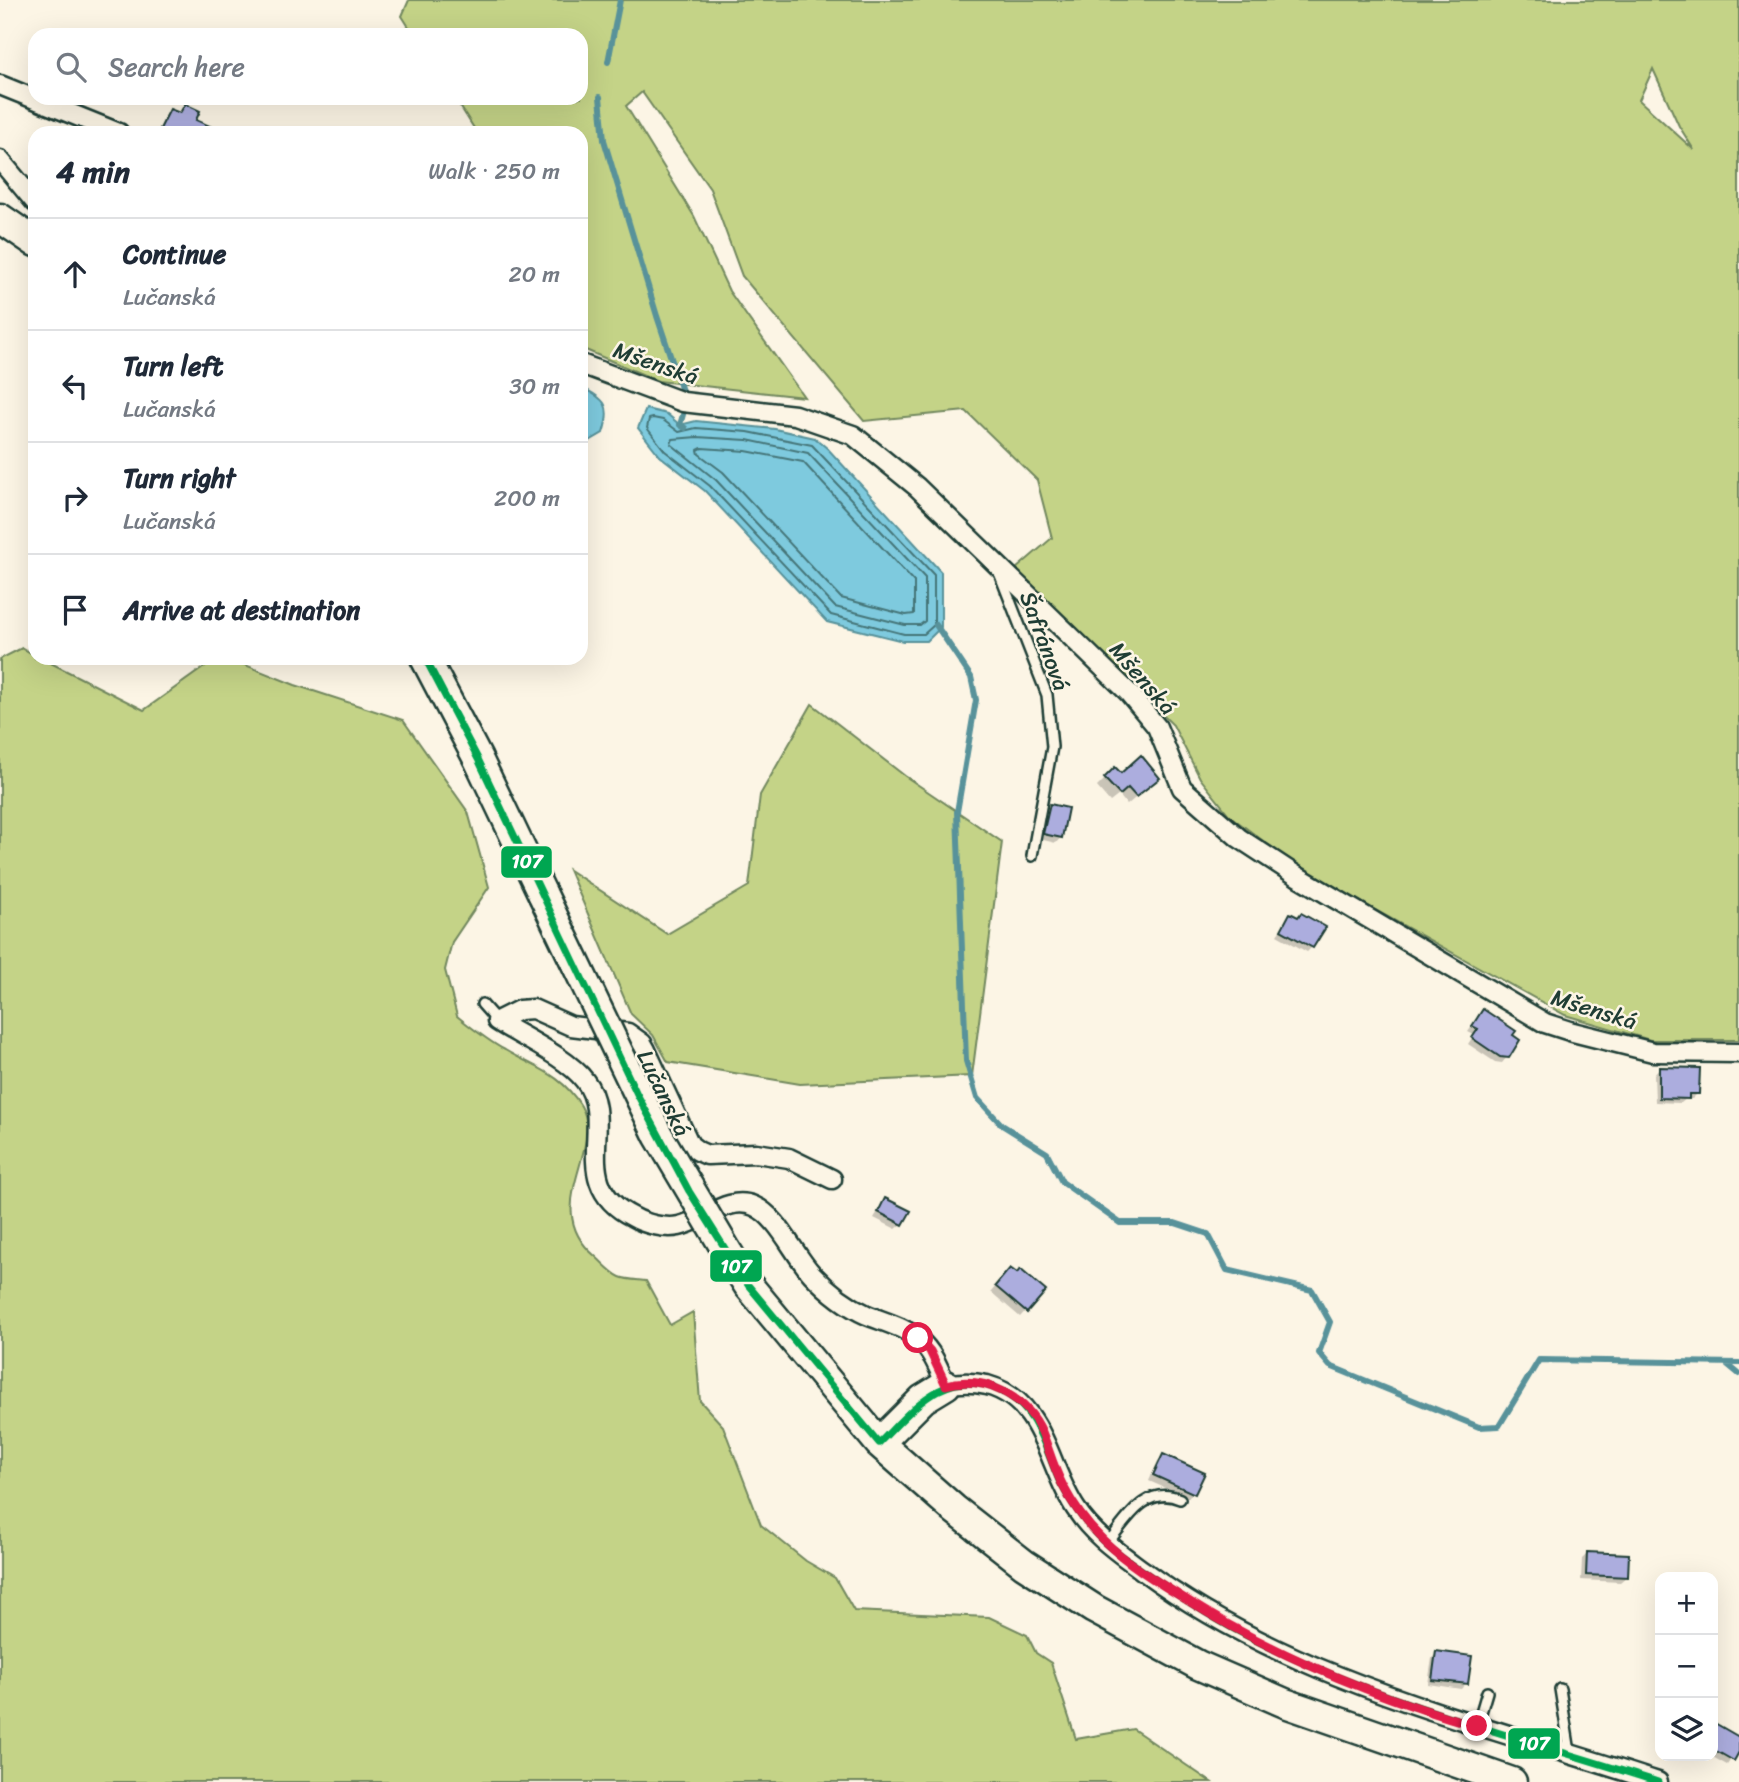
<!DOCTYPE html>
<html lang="en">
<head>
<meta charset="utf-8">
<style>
	:root { --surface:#fff; --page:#f6f6f7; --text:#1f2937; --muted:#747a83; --line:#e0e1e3 }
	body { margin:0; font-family:Sriracha,sans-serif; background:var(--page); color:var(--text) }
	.controls { position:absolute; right:21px; bottom:21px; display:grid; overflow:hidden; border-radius:14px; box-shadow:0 7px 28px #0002 }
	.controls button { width:63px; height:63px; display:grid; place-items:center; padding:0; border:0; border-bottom:2px solid var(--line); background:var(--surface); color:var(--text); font:35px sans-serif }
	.stop { position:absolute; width:21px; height:21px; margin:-16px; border:5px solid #e11d48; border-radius:50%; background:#fff }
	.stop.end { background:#e11d48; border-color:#fff; box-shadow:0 2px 7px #0008 }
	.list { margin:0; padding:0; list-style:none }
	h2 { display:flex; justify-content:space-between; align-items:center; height:91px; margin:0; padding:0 28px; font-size:30px }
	h2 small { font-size:23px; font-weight:400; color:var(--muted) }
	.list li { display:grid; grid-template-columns:46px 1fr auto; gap:21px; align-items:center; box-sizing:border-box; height:112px; padding:0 28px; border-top:2px solid var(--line) }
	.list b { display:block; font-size:26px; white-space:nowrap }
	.list p { margin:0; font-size:23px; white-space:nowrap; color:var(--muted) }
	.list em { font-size:23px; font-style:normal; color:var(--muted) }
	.icon { flex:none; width:38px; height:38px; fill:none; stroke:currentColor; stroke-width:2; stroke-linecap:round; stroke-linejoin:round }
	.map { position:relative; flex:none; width:1739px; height:1782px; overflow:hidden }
	.search { position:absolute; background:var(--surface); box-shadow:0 7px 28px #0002; left:28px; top:28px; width:560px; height:77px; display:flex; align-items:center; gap:18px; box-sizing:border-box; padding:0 24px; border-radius:21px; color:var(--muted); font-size:26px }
	.panel { position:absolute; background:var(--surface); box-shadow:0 7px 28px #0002; left:28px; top:126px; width:560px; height:539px; border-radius:21px }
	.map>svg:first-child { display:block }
	.green { fill:#c4d387; stroke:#72885e; stroke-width:2; fill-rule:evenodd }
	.water { fill:#7ecade; stroke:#58929a; stroke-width:2 }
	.shadow { fill:#0003 }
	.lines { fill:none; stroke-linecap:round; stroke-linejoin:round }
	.shore { stroke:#457578; stroke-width:2 }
	.stream { stroke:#58929a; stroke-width:6 }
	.building { fill:#acadde; stroke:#1f3d34; stroke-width:2 }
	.service-casing { stroke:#1f3d34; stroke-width:14 }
	.minor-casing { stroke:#1f3d34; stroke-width:23 }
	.primary-casing { stroke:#1f3d34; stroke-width:33 }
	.service { stroke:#fcf5e5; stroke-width:9 }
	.minor { stroke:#fcf5e5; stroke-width:18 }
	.primary { stroke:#fcf5e5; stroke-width:28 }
	.primary-bridge-casing { stroke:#1f3d34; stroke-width:33; stroke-linecap:butt }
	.primary-bridge { stroke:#fcf5e5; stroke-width:28 }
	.bus-1-casing { stroke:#fcf5e5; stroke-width:12 }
	.bus-1 { stroke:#00a651; stroke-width:7 }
	.route { stroke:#e11d48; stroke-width:9 }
	.labels { text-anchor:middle; stroke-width:5; stroke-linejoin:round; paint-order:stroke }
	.street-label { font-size:23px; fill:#1f3d34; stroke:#fcf5e5 }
	.line-badge { stroke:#fcf5e5; stroke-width:2.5 }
	.badge-label { font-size:19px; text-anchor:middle; font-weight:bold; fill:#fff }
</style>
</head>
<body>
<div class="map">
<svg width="1739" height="1782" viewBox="0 0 1739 1782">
	<rect width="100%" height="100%" fill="#fcf5e5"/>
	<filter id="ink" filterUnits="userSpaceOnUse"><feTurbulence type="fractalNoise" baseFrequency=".0143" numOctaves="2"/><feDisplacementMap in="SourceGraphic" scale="14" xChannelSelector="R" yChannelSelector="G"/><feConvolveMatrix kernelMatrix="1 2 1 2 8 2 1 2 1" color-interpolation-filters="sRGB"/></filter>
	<g filter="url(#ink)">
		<path class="green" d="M409,0H1739V1040H1650L1565,1015L1298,867L1230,816L1200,778L1173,725L1016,569L1052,538L1037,480L966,411L864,421L742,276L710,189L642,92L626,106L694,216L729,291L804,397L658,381L581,348V133H477L455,98H581V35H414L402,16ZM1653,69L1679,126L1694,150L1639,100Z
			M22,648L35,655V658H41L144,710L217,658H228L295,685L403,720L468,812L489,887L452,942L445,970L457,1016C472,1028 488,1041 505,1050C535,1068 561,1073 581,1106C606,1149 538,1208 595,1256C602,1262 611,1273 620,1277C627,1280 639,1280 646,1281L670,1325L693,1312L700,1401L723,1426L761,1525L806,1561L835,1578L854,1611L989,1617L1027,1635L1036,1653L1051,1663L1076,1739L1133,1729L1211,1782H0V659Z
			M812,704L905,776L1002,842L972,1076L800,1084L668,1062L653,1035L631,1014L569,870L667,934L749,886L760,795Z"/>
		<path class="water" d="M581,387C606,400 612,405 603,433L586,443H581Z
			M646,409L667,414L680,425L696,421L775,429L815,438L828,449L941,572V627L927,641H903L827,622L705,491L660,456L638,428Z"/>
		<path class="shadow" d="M185,106L194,121L210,133H157L165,116L170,111L178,114Z
			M1115,769L1121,776L1149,786L1127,805L1119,795L1110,802L1097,787Z
			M1050,806L1061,837L1056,843L1039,839L1045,811Z
			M1291,915L1312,947L1307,952L1277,935Z
			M1483,1011L1507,1057L1502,1063L1495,1062L1468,1044L1474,1035L1468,1032Z
			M1659,1068L1697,1094L1692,1099H1686L1681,1103L1655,1102L1654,1074Z
			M885,1200L902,1224L896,1229L874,1218Z
			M1005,1275H1016L1043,1291L1020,1317L991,1292Z
			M1163,1456L1193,1493L1188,1498L1149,1481L1158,1461Z
			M1588,1553L1626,1577L1620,1582L1581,1580L1582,1559Z
			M1437,1653L1466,1683L1461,1689L1428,1684L1432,1658Z
			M1713,1724L1739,1739V1748L1727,1765L1711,1756H1713Z"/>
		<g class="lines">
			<path class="shore" d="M653,418L663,420L679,432L696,428L748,432L812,445L934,575V625L924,634H904L831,615L710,486L665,451L647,428L649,419Z
				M697,437L747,440L808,453L925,578V621L920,625H905L835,607L716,480L671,444L673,439Z
				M702,448L746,451L803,462L914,582V614L906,615L841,598L723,472L699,454L698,450Z"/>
			<path class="stream" d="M608,62L620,0
				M600,97L604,140L657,316L682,391
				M684,411L680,425L685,428
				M936,625L971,677L976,700L957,812L966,1061L977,1098L1002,1125L1047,1153L1062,1182L1120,1223H1175L1208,1234L1227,1270L1312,1290L1330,1322L1319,1353L1330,1366L1479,1427L1499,1426L1539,1360L1739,1363
				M1727,1364L1739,1374"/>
		</g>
		<path class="building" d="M185,104L200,111L196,120L225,133H158L170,109L180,113Z
			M1141,755L1160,778L1136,797L1128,788L1120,795L1104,778L1115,767L1121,773Z
			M1050,804L1068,808L1062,838L1043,834Z
			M1290,913L1298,917L1301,913L1326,927L1313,948L1281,930Z
			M1483,1009L1516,1031L1513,1035L1520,1040L1509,1058L1500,1057L1472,1038L1478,1029L1472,1026Z
			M1659,1067L1700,1068L1699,1094H1689V1099L1659,1098Z
			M885,1198L911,1211L903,1225L878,1212Z
			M1010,1268L1017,1273L1020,1269L1046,1291L1027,1313L995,1286Z
			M1163,1454L1205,1473L1195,1494L1153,1475Z
			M1587,1552L1629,1554L1628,1577L1586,1575Z
			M1436,1651L1472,1656L1468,1684L1432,1680Z
			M1713,1722L1739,1737V1752L1734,1761L1713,1749Z"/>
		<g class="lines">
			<defs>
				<path id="service" d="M1000,575L1047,695L1052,747L1032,856
					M482,1004L497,1021
					M1107,1544C1126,1521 1145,1484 1180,1499
					M1560,1689L1570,1752
					M1477,1726L1487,1692"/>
				<path id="minor" d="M0,85L119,133
					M0,160L35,202
					M581,364L683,402L795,415L853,435L917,487L1128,692L1157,727L1182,788L1239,838L1297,876L1545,1023L1573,1032L1653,1052L1739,1053
					M832,1179L789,1158L756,1153L707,1155L698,1151L690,1145L646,1050L642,1043L628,1033L571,1026L533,1009L519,1010L497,1021C522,1037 568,1058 585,1081C617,1122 566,1184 633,1217C645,1224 665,1229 679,1226C704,1221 728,1195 754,1206C778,1216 794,1255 812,1274C827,1290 847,1306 867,1315C884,1322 905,1327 919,1340C933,1352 939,1369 946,1385C959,1382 974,1382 987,1385C1045,1401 1047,1466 1076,1509C1093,1535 1118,1552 1142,1570C1295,1683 1481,1723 1658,1782"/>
				<path id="primary" d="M0,218L35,242
					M425,658L478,759L543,895
					M728,1253L748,1285L879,1443L954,1509L1024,1564L1094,1609L1198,1665L1285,1703L1512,1782
					M879,1443L923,1399L946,1385"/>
			</defs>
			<use href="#service" class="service-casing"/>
			<use href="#minor" class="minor-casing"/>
			<use href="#primary" class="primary-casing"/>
			<use href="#service" class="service"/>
			<use href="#minor" class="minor"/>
			<use href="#primary" class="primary"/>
			<defs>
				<path id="primary-bridge" d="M543,895L658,1135L728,1253"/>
			</defs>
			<use href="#primary-bridge" class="primary-bridge-casing"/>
			<use href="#primary-bridge" class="primary-bridge"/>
			<defs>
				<path id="bus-1" d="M425,658L478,759L637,1094L689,1191L748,1285L879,1443
					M879,1443C913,1409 946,1365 999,1390C1036,1406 1044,1446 1059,1480C1072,1505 1088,1529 1110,1547C1150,1577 1191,1605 1234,1629C1366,1700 1516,1736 1658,1782"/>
			</defs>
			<use href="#bus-1" class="bus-1-casing"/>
			<use href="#bus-1" class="bus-1"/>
		</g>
	</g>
	<g class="lines" filter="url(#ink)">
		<path class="route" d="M918,1338L930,1351L946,1385C984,1375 1026,1396 1042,1432C1049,1450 1054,1469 1063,1486C1074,1507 1087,1525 1104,1541C1127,1563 1156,1581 1182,1597C1273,1655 1373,1696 1477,1726"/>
	</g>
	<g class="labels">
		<g class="street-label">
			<text transform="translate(656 363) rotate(19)" y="8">Mšenská</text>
			<text transform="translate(1045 641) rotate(70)" y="8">Šafránová</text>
			<text transform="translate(1143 678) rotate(49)" y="8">Mšenská</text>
			<text transform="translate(1594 1009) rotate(17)" y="8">Mšenská</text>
			<text transform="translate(664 1093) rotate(64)" y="8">Lučanská</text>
		</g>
	</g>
	<g class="line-badge">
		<rect x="500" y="845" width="53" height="34" rx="7" fill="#00a651"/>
		<rect x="709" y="1249" width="54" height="34" rx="7" fill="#00a651"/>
		<rect x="1507" y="1727" width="54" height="33" rx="7" fill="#00a651"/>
	</g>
	<g class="badge-label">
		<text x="527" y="868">107</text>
		<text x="736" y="1273">107</text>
		<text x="1534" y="1750">107</text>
	</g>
</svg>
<div class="controls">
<button>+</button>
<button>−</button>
<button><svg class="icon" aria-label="layers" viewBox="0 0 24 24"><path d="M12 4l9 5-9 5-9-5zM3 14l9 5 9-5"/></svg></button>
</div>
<div class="stop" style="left:918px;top:1338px"></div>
<div class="stop end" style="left:1477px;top:1726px"></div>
<div class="search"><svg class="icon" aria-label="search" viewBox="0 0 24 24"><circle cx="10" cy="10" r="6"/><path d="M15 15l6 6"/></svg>Search here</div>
<section class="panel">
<h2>4 min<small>Walk · 250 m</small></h2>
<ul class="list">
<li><svg class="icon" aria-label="ahead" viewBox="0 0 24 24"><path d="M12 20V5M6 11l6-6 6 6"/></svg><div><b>Continue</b><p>Lučanská</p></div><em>20 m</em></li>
<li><svg class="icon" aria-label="left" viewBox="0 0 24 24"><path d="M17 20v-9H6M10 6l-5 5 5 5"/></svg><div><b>Turn left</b><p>Lučanská</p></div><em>30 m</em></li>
<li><svg class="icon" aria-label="right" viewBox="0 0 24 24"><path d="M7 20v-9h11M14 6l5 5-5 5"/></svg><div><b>Turn right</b><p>Lučanská</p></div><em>200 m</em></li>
<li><svg class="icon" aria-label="arrive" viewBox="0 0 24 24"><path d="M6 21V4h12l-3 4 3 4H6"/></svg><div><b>Arrive at destination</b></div></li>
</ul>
</section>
</div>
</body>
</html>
